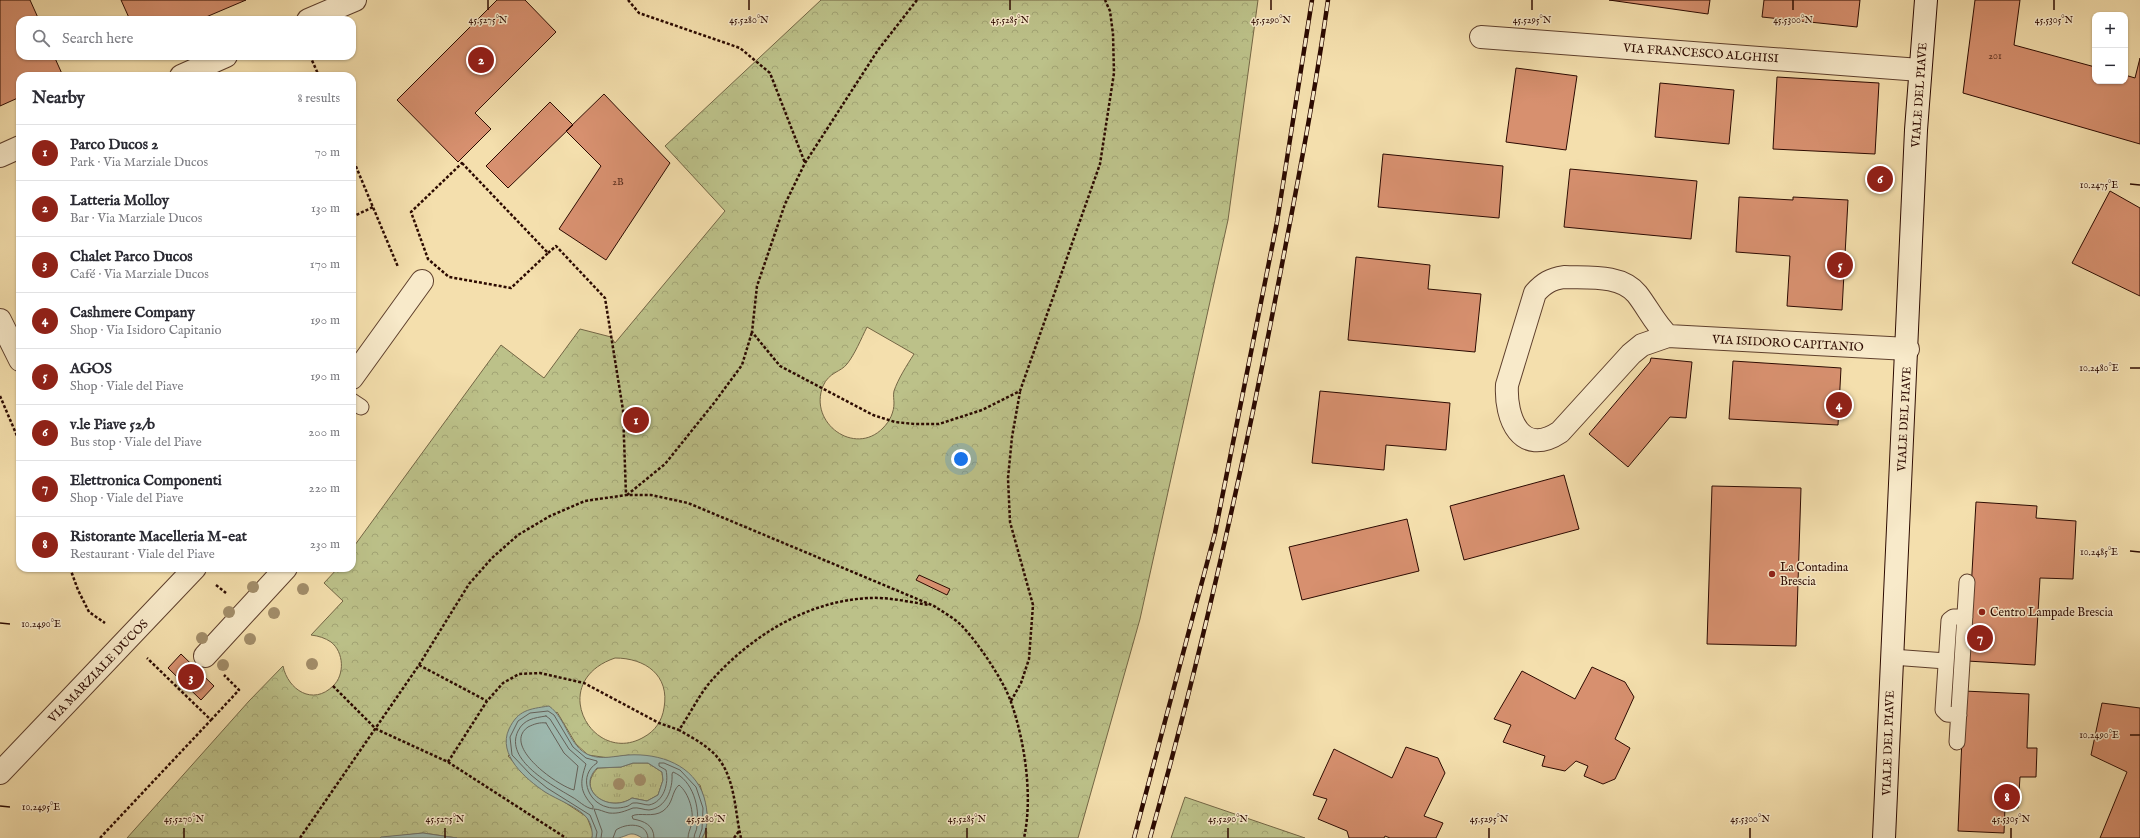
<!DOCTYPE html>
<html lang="en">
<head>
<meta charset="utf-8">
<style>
	:root { --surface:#fff; --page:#f2f2f3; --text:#2b2b33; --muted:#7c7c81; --line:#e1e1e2; --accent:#8f2418 }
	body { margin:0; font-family:"IM FELL English",serif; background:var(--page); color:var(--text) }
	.controls { position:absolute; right:12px; top:12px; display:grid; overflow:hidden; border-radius:8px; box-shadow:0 1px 3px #0004 }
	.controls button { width:36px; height:36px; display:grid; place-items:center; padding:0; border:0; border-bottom:1px solid var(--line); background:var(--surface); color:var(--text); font:20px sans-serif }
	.you { position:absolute; left:961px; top:459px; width:14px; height:14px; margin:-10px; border:3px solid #fff; border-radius:50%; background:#1a73e8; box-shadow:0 0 0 6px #1a73e833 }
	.badge { display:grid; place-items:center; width:26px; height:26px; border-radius:50%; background:var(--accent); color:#fff; font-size:13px; font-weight:700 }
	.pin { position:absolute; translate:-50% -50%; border:2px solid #fff; box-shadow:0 1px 4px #0006 }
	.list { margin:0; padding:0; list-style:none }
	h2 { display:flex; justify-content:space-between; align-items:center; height:52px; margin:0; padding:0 16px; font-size:17px }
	h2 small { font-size:13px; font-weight:400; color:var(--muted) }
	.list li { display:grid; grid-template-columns:26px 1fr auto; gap:12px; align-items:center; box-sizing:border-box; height:56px; padding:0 16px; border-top:1px solid var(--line) }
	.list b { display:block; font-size:15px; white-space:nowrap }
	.list p { margin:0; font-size:13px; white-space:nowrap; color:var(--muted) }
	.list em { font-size:13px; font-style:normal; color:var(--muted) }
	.icon { flex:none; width:22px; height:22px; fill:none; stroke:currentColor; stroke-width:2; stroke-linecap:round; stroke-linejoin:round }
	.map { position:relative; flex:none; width:2140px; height:838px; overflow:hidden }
	.search { position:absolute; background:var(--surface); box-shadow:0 1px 3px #0004; left:16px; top:16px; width:340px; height:44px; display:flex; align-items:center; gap:10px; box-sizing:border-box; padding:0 14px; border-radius:12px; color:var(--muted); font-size:15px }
	.panel { position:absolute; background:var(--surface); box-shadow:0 1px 3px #0004; left:16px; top:72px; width:340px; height:500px; border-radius:12px }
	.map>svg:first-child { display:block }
	.grass { fill:url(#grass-tufts); stroke:#746645 }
	.park { fill:url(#park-crowns); stroke:#746645; fill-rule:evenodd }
	.water { fill:#9ebbb2; stroke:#70746b; fill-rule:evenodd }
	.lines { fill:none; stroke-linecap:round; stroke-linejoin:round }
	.shore { stroke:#65625a; stroke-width:1 }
	.building { fill:#d7906f; stroke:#2c0a01 }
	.lane-casing { stroke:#5e3f2c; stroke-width:17 }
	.street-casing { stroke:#5e3f2c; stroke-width:24 }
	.secondary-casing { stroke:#2c0a01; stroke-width:24 }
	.path { stroke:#2c0a01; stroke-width:2.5; stroke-dasharray:3 2; stroke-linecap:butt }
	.lane { stroke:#f8eaca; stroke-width:15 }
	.street { stroke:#f8eaca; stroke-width:22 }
	.secondary { stroke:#f8eaca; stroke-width:22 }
	.rail-casing { stroke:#2c0a01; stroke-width:4.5 }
	.rail { stroke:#f8eaca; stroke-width:3; stroke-dasharray:9; stroke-linecap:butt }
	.tree { fill:#a28d69 }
	.ticks { fill:none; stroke:#2c0a01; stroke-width:1.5 }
	.poi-dot { fill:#8f2418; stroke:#f8eaca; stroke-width:1.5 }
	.labels { text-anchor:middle; stroke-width:3; stroke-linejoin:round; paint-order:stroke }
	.number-label { font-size:10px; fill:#572c1c }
	.street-label { font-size:12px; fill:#2c0a01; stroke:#f8eaca }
	.poi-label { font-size:12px; fill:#2c0a01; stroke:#f8eaca; text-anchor:start }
	.ticks-label { font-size:10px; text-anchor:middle; fill:#2c0a01; stroke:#f8eaca; stroke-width:3; stroke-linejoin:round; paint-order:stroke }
</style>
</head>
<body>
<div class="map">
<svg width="2140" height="838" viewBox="0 0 2140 838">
	<defs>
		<pattern id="grass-tufts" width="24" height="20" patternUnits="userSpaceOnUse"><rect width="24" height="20" fill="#bcc189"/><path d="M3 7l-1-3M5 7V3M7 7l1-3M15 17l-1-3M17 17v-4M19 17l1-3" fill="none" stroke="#a2a474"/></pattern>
		<pattern id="park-crowns" width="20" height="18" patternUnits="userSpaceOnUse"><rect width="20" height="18" fill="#bcc189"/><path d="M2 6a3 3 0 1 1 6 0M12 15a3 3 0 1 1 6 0" fill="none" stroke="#a2a474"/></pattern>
	</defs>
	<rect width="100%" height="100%" fill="#f4dfad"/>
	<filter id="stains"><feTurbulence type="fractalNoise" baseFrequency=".005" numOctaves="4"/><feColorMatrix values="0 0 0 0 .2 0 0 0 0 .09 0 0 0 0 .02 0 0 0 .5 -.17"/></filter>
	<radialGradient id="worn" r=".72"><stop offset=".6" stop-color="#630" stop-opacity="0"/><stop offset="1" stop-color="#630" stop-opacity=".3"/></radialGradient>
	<path class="grass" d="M633,763H648L662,772L663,780L658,795L647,801L632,798C608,814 575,790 598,768L621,767Z"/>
	<path class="park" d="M821,0H1258L1228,220L1140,619L1078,838H702C712,822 705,802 700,785L629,755L609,758L588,755L576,744L557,712L508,756L528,778L587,817L593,833L592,838H457L423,833L380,838H127L249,701L283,666C288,690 313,706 333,686C345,675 344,652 331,642C325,638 319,636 311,635L343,601L324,583L338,568H352V549L501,345L544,378L580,329L611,337L615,343L725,211L665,146ZM867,327L914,354C907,365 898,379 894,391C893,395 894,400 894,403C894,412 890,421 883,428C855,457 808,423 823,386C829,372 841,372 847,364C855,354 861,339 867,327ZM615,658C645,658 670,675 664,708C662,721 655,731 644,737C593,767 545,682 615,658Z
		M1185,797L1305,838H1171Z"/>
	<path class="water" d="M549,706C566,718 569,747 589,755C601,760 615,756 628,755C660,753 694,765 704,797C708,811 709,826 702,838H642C630,830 629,836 618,838C610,838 601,838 592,838C593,832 591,823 587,818C580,808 556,799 545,792C526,779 497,755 509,729C518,710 529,709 549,706ZM633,763H648L662,772L663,780L658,795L647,801L632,798C609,814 575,790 597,768L621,767Z
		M423,833L457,838H380L381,837Z"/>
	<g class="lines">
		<path class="shore" d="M546,716L550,719L569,749L586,764C580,782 579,791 593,806V809C585,808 578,800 572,797C552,785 504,760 518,731C524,719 534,718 546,716Z
			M546,723L564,753L578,766L574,790C558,786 501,746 528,727C534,724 540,722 546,723Z
			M596,838L597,832L590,815L547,788L531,775L512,755L510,737L518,721L530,713L548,711L554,715L573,747L586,758L597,761V763C578,775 587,802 607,807C613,809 623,808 628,806C630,805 632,803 633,803C638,802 644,805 649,805C664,802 669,783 666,770L659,766V763H664L680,770L696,787L703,808L702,829L699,838
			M601,838L602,831L594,809C599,809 604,812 609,813C619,814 625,811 633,808C638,807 644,810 649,810C666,808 673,789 672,774L673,772C693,780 700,808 697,826C697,831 694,833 694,838
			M613,838L616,830C626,823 647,822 648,838
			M654,838C654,825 644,821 633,819L632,816C639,812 653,818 663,811C674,803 671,792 679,785C689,793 695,813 691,826C690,830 688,833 688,838"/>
	</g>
	<path class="building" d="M0,0H30L39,20H20V56H54L63,76H20V97L0,106Z
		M121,0H246L199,20H130Z
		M497,0H525L556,32L475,113L491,129L458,162L397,100Z
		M1609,0H1710L1708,14Z
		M1764,0H1860L1857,27L1762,17Z
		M1975,0H2020L2014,45L2095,67V81H2125V75L2135,78L2140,58V144L1963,93Z
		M1516,68L1577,76L1566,150L1506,142Z
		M1777,77L1879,83L1875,154L1773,149Z
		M1660,83L1734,90L1729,144L1655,137Z
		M604,94L670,163L606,260L559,229L601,166L566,131Z
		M550,102L573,125L508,188L486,166Z
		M1383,154L1503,166L1499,218L1378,207Z
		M1570,169L1697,181L1691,239L1564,227Z
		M2110,191L2140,208V296L2072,263Z
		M1739,197L1793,200V197L1848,200L1842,310L1787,306L1790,256L1736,252Z
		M1356,257L1430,265L1428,289L1481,294L1475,352L1348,340Z
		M1651,358L1692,362L1686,418L1670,417L1628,467L1589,434L1650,362Z
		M1733,361L1841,368L1838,425L1729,419Z
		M1320,391L1450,403L1446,450L1386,445L1384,470L1312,463Z
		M1564,475L1579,529L1464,560L1450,506Z
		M1712,486L1801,488L1796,646L1707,644Z
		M1976,502L2037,506L2036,518L2076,521L2073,579L2040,578L2035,665L1967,661Z
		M1407,519L1419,571L1302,600L1289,547Z
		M919,575L950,589L947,595L916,580Z
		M181,654L214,686L201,700L168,668Z
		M1592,667L1625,682L1634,697L1615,739L1630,748L1615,779L1603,784L1584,776L1588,766L1576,761L1565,771L1542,766L1545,756L1503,742L1511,725L1494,719L1522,671L1575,699Z
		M1964,691L2029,694L2027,748H2037L2036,777H2020L2018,808L2005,807L2004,833L1958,831Z
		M2102,703L2140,708V838H2100L2127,772L2091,755Z
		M1406,747L1438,758L1445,773L1424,816L1443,823L1436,838H1390L1385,836L1384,838H1349L1347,831L1318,819L1327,799L1313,795L1334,749L1392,778Z"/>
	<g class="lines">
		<defs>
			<path id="lane" d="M352,401L361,407
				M1892,657L1946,661
				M1959,715L1947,714L1943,710L1949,620L1953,617H1965
				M1957,742L1967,582"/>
			<path id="street" d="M308,20L355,0
				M1481,37L1920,70
				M181,76L226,56
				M0,156L20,147
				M1564,277C1588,278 1621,274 1637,294C1648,308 1655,324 1668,336L1642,345L1631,354L1560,432C1521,458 1505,418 1507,385L1535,293C1544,283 1551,279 1564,277Z
				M0,320L20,360
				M1668,336L1908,349
				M352,378L422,281
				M205,656L286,568
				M0,773L195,568"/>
			<path id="secondary" d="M1884,838L1916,130L1926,0"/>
		</defs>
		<use href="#lane" class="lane-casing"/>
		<use href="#street" class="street-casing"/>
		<use href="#secondary" class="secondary-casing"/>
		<path class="path" d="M628,0L639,13L740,48L770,73L805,163
			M917,0L878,50L805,163L785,204L757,286L752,332L780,366L873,415L895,422L915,424H939L982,410L1020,391L1100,164L1114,73L1113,34L1110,11L1105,0
			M310,56L319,76
			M352,157L398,267
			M462,163L548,253L511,288L449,277L428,259L411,212Z
			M352,217L373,207
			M548,253L556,246L605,298L623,410L626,495
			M0,396L20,443
			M627,495L665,464L714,403L742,365L752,332
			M70,568L78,590L89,612L105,623
			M216,585L226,593
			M419,665L487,701
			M333,686L376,729L448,762L566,838
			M1011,701L1021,683L1029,659L1033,605L1010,522L1008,478L1012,437L1020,392
			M211,720L239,690L224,675
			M448,762L487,701L503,683L519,674L540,673L584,683L659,723L679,730
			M100,838L211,720L147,658
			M300,838L419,665L469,584L492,558L518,535L550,516L585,501L626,495H651L688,503L934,606C943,612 954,618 961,625C977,641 1004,681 1011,702C1025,742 1033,797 1024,838
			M734,838L739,831
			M741,838C734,809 736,771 710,750C701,742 689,736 679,730C690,714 699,695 711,681C751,636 807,601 869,598C888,597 910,602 929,605"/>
		<use href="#lane" class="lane"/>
		<use href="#street" class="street"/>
		<use href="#secondary" class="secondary"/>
		<defs>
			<path id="rail" d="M1134,838L1215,533L1277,222L1312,0
				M1150,838C1200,661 1240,482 1275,301C1294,201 1314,101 1328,0"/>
		</defs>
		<use href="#rail" class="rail-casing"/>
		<use href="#rail" class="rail"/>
	</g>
	<g class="tree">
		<circle cx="253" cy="587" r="6"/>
		<circle cx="303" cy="589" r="6"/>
		<circle cx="229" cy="612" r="6"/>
		<circle cx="274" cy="613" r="6"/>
		<circle cx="202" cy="638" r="6"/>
		<circle cx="250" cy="639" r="6"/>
		<circle cx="312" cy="664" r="6"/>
		<circle cx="223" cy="665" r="6"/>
		<circle cx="640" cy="780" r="6"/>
		<circle cx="619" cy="784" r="6"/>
	</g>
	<path class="ticks" d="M488,10V0M749,10V0M1010,10V0M1271,10V0M1532,10V0M1793,10V0M2054,10V0M2130,184L2140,185M2130,368H2140M2130,551L2140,552M0,623L10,624M2130,735H2140M0,806L10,807M184,838V828M445,838V828M706,838V828M967,838V828M1228,838V828M1489,838V828M1750,838V828M2011,838V828"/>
	<g class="poi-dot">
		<circle cx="1772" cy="574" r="4"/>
		<circle cx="1982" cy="612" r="4"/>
	</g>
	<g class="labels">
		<g class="number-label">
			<text x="1995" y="59">201</text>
			<text x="618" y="185">2B</text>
		</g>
		<g class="street-label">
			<text transform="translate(1701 53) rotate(4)" y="4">VIA FRANCESCO ALGHISI</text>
			<text transform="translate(1919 95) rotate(-86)" y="4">VIALE DEL PIAVE</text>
			<text transform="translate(1788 343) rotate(3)" y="4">VIA ISIDORO CAPITANIO</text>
			<text transform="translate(1904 419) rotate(-87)" y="4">VIALE DEL PIAVE</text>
			<text transform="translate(98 671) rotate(-46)" y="4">VIA MARZIALE DUCOS</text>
			<text transform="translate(1888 743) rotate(-88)" y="4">VIALE DEL PIAVE</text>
		</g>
		<g class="poi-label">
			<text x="1780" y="571">La Contadina<tspan x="1780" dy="14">Brescia</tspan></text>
			<text x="1990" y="616">Centro Lampade Brescia</text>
		</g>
	</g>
	<g class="ticks-label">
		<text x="488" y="23">45.5275°N</text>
		<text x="749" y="23">45.5280°N</text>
		<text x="1010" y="23">45.5285°N</text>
		<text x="1271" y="23">45.5290°N</text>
		<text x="1532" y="23">45.5295°N</text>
		<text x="1793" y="23">45.5300°N</text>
		<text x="2054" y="23">45.5305°N</text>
		<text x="2099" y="188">10.2475°E</text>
		<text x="2099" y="371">10.2480°E</text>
		<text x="2099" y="555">10.2485°E</text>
		<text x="41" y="627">10.2490°E</text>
		<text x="2099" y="738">10.2490°E</text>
		<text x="41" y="810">10.2495°E</text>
		<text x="184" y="822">45.5270°N</text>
		<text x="445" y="822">45.5275°N</text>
		<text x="706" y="822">45.5280°N</text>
		<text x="967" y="822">45.5285°N</text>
		<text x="1228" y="822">45.5290°N</text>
		<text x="1489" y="822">45.5295°N</text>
		<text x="1750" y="822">45.5300°N</text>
		<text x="2011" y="822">45.5305°N</text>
	</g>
	<rect width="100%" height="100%" filter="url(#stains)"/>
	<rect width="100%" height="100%" fill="url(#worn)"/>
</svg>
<div class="controls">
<button>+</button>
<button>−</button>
</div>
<div class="you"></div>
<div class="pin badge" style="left:636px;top:420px">1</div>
<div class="pin badge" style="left:481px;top:60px">2</div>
<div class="pin badge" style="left:191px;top:677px">3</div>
<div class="pin badge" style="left:1839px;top:405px">4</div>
<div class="pin badge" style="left:1840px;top:265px">5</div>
<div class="pin badge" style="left:1880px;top:179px">6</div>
<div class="pin badge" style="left:1980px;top:638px">7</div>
<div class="pin badge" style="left:2007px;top:797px">8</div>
<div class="search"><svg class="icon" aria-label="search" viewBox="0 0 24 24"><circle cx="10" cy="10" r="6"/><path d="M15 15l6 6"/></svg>Search here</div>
<section class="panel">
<h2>Nearby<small>8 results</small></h2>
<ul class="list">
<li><span class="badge">1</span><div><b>Parco Ducos 2</b><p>Park · Via Marziale Ducos</p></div><em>70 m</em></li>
<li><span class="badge">2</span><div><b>Latteria Molloy</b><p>Bar · Via Marziale Ducos</p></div><em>130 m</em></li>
<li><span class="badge">3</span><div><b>Chalet Parco Ducos</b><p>Café · Via Marziale Ducos</p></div><em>170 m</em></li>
<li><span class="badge">4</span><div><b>Cashmere Company</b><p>Shop · Via Isidoro Capitanio</p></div><em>190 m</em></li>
<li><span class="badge">5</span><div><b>AGOS</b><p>Shop · Viale del Piave</p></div><em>190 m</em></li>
<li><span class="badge">6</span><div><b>v.le Piave 52/b</b><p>Bus stop · Viale del Piave</p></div><em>200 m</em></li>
<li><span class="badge">7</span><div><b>Elettronica Componenti</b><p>Shop · Viale del Piave</p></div><em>220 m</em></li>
<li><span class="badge">8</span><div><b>Ristorante Macelleria M-eat</b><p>Restaurant · Viale del Piave</p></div><em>230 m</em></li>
</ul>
</section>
</div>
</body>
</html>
